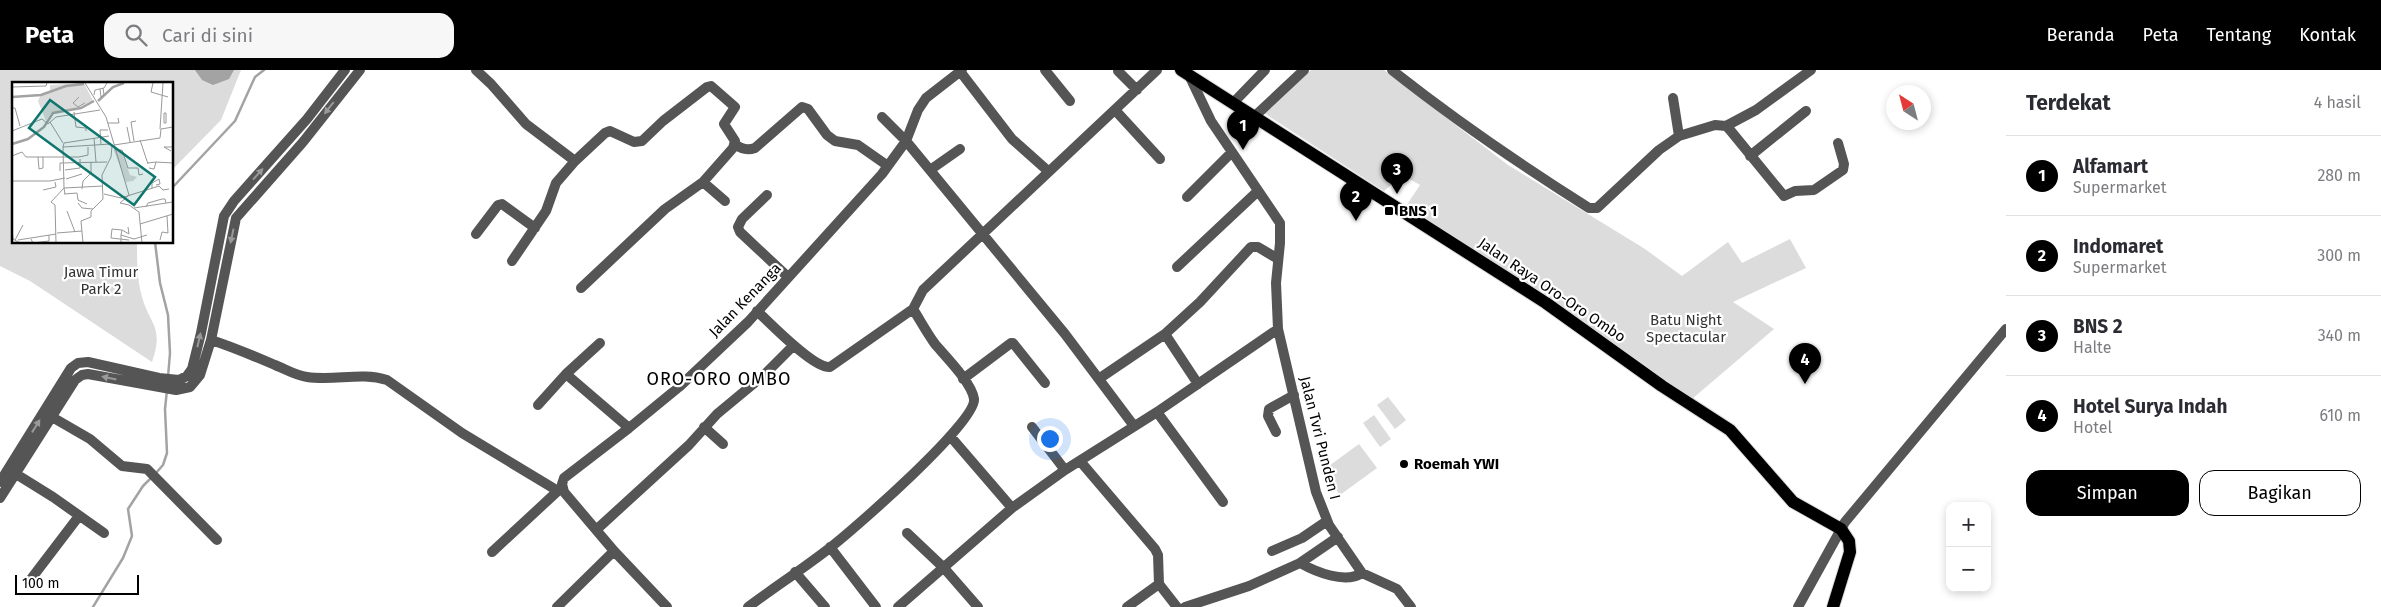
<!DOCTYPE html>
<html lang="id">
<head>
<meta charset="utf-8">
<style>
	:root { --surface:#fff; --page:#f7f7f7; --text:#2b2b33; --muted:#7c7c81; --line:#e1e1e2; --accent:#000 }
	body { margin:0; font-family:"Fira Sans",sans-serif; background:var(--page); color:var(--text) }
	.controls { position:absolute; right:15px; bottom:15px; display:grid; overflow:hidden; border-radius:10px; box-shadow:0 2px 8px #0003 }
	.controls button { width:45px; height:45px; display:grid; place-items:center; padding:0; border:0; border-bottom:1px solid var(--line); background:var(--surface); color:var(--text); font:25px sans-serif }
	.compass { position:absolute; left:1886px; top:15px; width:45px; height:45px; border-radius:50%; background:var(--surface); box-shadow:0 2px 8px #0003; rotate:324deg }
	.scale { position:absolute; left:15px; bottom:12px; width:124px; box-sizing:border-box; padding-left:5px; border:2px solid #000; border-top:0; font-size:14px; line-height:18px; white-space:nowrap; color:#000; -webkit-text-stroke:4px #fff; paint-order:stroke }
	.you { position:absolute; left:1049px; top:368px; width:18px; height:18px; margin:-12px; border:4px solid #fff; border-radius:50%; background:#1a73e8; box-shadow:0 0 0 8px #1a73e833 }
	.badge { display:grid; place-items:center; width:32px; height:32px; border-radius:50%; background:var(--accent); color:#fff; font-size:16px; font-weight:700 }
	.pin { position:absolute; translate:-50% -41px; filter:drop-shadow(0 1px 2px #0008) }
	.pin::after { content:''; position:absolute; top:26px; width:18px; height:15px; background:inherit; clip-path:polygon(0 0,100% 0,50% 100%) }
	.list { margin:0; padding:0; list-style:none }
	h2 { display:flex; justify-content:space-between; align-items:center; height:65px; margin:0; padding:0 20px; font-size:21px }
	h2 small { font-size:16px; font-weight:400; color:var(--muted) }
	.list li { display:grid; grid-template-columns:32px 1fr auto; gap:15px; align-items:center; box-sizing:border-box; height:80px; padding:0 20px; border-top:1px solid var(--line) }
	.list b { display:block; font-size:19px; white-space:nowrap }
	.list p { margin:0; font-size:16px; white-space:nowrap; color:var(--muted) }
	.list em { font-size:16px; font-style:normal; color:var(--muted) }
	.actions { display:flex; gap:10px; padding:15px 20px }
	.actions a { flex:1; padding:11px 0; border:1px solid var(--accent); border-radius:15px; text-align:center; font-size:18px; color:var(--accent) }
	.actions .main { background:var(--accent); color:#fff }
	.icon { flex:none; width:28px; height:28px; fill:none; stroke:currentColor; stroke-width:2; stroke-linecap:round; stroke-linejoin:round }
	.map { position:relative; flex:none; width:2006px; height:537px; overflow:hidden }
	header { display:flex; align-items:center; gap:30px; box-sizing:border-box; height:70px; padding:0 25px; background:var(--accent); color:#fff }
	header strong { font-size:24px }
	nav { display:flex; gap:28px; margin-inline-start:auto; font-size:18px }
	.search { width:350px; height:45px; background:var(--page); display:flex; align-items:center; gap:12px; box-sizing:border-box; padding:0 18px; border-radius:15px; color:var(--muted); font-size:19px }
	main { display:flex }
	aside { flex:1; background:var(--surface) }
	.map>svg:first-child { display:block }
	.green { fill:#dcdcdc }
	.water { fill:#a3a3a3 }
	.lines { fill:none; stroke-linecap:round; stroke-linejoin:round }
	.stream { stroke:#a3a3a3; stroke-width:2.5 }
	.major-casing { stroke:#dbdbdb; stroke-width:14 }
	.minor { stroke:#555; stroke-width:10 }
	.major { stroke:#000; stroke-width:12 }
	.oneway { fill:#999 }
	.poi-dot { fill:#000; stroke:#fff; stroke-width:2 }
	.labels { text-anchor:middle; stroke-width:4.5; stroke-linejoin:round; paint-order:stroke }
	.poi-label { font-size:15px; font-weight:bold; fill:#000; stroke:#fff; text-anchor:start }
	.park-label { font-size:15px; fill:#333; stroke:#fff }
	.street-label { font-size:15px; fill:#000; stroke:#fff }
	.quarter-label { font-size:18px; letter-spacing:1px; fill:#000; stroke:#fff }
	.inset-river { fill:none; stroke:#a3a3a3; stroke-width:2.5 }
	.inset-road { fill:none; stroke:#999; stroke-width:1 }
	.view { fill:#0f766e; fill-opacity:0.15; stroke:#0f766e; stroke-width:2.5 }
	.inset-edge { fill:none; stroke:#000; stroke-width:2.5 }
</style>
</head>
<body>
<header>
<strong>Peta</strong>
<div class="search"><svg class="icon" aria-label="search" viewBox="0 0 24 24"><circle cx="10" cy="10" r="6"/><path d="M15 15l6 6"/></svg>Cari di sini</div>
<nav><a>Beranda</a><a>Peta</a><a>Tentang</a><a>Kontak</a></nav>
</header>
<main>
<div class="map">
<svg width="2006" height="537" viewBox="0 0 2006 537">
	<rect width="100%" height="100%" fill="#fff"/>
	<path class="green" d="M0,0H241L221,50L173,99L172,14H14V172L137,173C137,188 137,207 141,223C148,254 165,255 152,292L30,211L0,196Z
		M1311,0H1384L1508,95L1645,179L1682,206L1728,172L1742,193L1790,169L1806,198L1733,232L1774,259L1692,329C1599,261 1501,201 1406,136L1420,115L1403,105L1384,121L1264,43Z
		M1388,327L1406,350L1395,359L1377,335Z
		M1374,345L1391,369L1380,377L1363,353Z
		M1359,374L1377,398L1340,425L1322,401Z"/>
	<path class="water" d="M195,0H234L229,9L213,15L202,10Z"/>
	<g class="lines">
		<path class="stream" d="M172,118L235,51L255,7L264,0
			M155,172L160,213L168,245L170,283L168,307
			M156,403L163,395L167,383L165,339L167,320
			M93,537L123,488L132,466L128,439L143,416L152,407"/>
		<defs>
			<path id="major" d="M1181,0L1546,233L1662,316L1730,360L1793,432L1841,459L1849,471L1850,482L1833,537"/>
		</defs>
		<use href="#major" class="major-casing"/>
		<path class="minor" d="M476,0L491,14L526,54L575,91L605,63L610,61L634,72L642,71L663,51L707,17L711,16L735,37L724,54L735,71L733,78L703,112L665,139L581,218
			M959,0L1012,69L1048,101
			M1045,0L1070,31
			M1392,0C1455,50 1521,95 1589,138H1597L1659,80L1679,66L1715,55L1726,56L1730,60L1784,126L1795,121L1814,120L1843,100L1844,94L1838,73
			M1118,1L1137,20
			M1189,5L1211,51L1280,153V173L1276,213L1278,259L1316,422L1329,455L1362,503L1397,519L1411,537
			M1673,28L1679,66
			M1233,33L1265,0
			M1115,40L1160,89
			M1255,46L1304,0
			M882,47L906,71L1065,264L1134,356
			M1726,56L1756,40L1811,0
			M735,74C741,79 747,81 755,78L802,37L808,39L827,65L835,71L858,75L888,96
			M1750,86L1806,41
			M930,100L960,79
			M703,112L725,131
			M767,125L742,149L738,157L740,162L788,207
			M1187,127L1232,82
			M476,164L498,135L502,134L535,158
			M512,191L546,141L556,113L575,91
			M1177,197L1258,121
			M757,241C770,253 814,299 830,297L913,239L923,220L1157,0
			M1165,264L1198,314
			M211,270C233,277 254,286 275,295C285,299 297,306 307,307C335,311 361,302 387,310L462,363L558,421
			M600,273L566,304L629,358
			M1100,308L1165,264L1200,232L1251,177H1258L1278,189
			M963,309L1011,273H1013L1045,313
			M538,335L566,304
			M1157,342L1223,432
			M52,347L90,369L122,396L147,399L217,470
			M704,357L723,374
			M1032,357L1065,400
			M1276,362L1268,346L1269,339L1294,325
			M950,366L1012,438
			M1080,391L1155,479L1158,485L1159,514L1177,537
			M16,404L53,427L104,463
			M0,412L71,298L78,293L88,292L159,308L179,310L187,306L192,299L201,263L224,146L234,131L307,49L345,0
			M0,428L75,310L82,305L88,304L176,320L190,317L200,305L211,270L236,148L303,72L360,0
			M596,460L689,375L717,344L764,305L793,276
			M907,463L944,498L978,537
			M830,477L876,537
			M1272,481L1302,468L1327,451
			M492,482L561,418
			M1300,493C1316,502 1345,514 1362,503
			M795,502L825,537
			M31,509L79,446
			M557,537L614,481
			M667,537L614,481L564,422L562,414L564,408L629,358L679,317L748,252L882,104L906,71L918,40L926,28L962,0
			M748,537C775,517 804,498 831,477C854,459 977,352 974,329C972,313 946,287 935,274C927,263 920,250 913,239
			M898,537L1012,438L1065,400L1157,342L1278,259
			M1127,537L1159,514
			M1185,537L1249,516L1300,493L1338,467
			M1798,537L1845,452L2006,259"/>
		<use href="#major" class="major"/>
	</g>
	<defs><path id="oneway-solid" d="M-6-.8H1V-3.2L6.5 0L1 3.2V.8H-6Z" transform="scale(1.25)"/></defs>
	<g class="oneway">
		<use href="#oneway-solid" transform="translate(329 38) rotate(128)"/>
		<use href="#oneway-solid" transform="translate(258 104) rotate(-48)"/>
		<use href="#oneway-solid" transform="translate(232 166) rotate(102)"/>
		<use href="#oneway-solid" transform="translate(199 270) rotate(-77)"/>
		<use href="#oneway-solid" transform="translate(109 308) rotate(-168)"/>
		<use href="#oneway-solid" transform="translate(36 356) rotate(-58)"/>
	</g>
	<g class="poi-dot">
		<rect x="1384" y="136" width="10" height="10" rx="2.5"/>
		<circle cx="1404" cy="394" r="5"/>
	</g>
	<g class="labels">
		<g class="poi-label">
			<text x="1399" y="146">BNS 1</text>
			<text x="1414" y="399">Roemah YWI</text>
		</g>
		<g class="park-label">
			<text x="101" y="207">Jawa Timur<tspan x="101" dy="17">Park 2</tspan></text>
			<text x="1686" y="255">Batu Night<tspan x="1686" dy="17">Spectacular</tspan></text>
		</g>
		<g class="street-label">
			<text transform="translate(1552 220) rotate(34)" y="5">Jalan Raya Oro-Oro Ombo</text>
			<text transform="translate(745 230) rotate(-46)" y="5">Jalan Kenanga</text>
			<text transform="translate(1320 368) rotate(76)" y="5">Jalan Tvri Punden I</text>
		</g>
		<g class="quarter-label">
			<text x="719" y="315">ORO-ORO OMBO</text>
		</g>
	</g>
	<g transform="translate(12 12)">
		<rect width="161" height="161" fill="#fff"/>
		<path d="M72,1L81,19L59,28L39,31L34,39L26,19L29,12L38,9V3ZM109,68L118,93L125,95L121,99L114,100L102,69Z" fill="#dcdcdc"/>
		<path class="inset-river" d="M0,15L29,13L54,4L72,2M86,19L101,5L112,1M0,62L16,57L32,45L41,31L69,26L82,19"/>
		<path class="inset-road" d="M73,1L94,35L117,113L108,121L117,123L127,130L130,161M141,1L139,10L156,15M0,5L34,4L35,1M88,7L89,15L92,13L91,6M82,13L83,8L92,6L95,1M67,15L61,21L66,25L73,21M0,26H3L8,44M62,30L64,45L74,46V49M152,31H154V41H152ZM38,40L51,61M96,41H107L106,36M115,45L118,60M148,47L151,1M0,49L30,37L36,42L44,35L88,28M82,56L84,80M128,58L136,82M122,59L119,40L124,39M89,63L88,48H96M102,63L148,56L149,47L161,45M51,65L52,61L97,54M51,65L99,62M102,68H110L116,86H126L127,93L131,92M159,69L152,65H161M0,74L10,70L14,75H67L76,73V65M26,75L27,87L31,86V75M144,80L161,81M136,81L144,80L142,87L137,86M53,88L68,86V77M48,89V81L95,80M54,97L70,92M0,99H38L53,96M140,106V101L147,97L148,102L144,103M70,107L71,99L79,91V80M31,108L44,105L43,100M52,112L65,111L66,118L75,122M53,112L52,106L91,104M92,112L109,116L147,104L151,108L157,107M66,121L70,126L81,127M134,125L136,121L150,117H153L154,121M122,126L161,120M55,129L63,150M128,142L161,132M0,147L1,157L8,161M110,148L100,147L99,156L117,158M45,151L70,149M109,153L110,148L117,152L116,145M19,157L21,161L37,159V153M3,158L11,143M6,158L44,152M148,158L150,150L156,151L155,134M44,161L43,123L39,120L52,106L51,65M71,161L69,139L79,135V129L91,117L90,93L99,75L100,64M109,161V153L122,157L135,153"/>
		<path class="view" d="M38,18L143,95L122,123L17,46Z"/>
		<rect width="161" height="161" class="inset-edge"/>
	</g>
</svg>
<div class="controls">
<button>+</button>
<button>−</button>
</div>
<svg class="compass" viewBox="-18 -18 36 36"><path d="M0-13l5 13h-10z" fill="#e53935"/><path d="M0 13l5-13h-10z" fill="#7c7c81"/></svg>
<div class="scale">100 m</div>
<div class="you"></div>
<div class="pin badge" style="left:1243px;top:80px">1</div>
<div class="pin badge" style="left:1356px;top:151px">2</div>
<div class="pin badge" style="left:1397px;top:124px">3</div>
<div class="pin badge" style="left:1805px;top:314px">4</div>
</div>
<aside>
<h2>Terdekat<small>4 hasil</small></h2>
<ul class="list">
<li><span class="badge">1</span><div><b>Alfamart</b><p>Supermarket</p></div><em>280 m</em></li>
<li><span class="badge">2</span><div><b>Indomaret</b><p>Supermarket</p></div><em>300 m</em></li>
<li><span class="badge">3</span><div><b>BNS 2</b><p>Halte</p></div><em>340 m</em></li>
<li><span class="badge">4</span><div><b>Hotel Surya Indah</b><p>Hotel</p></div><em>610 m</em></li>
</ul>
<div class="actions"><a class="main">Simpan</a><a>Bagikan</a></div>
</aside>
</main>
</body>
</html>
